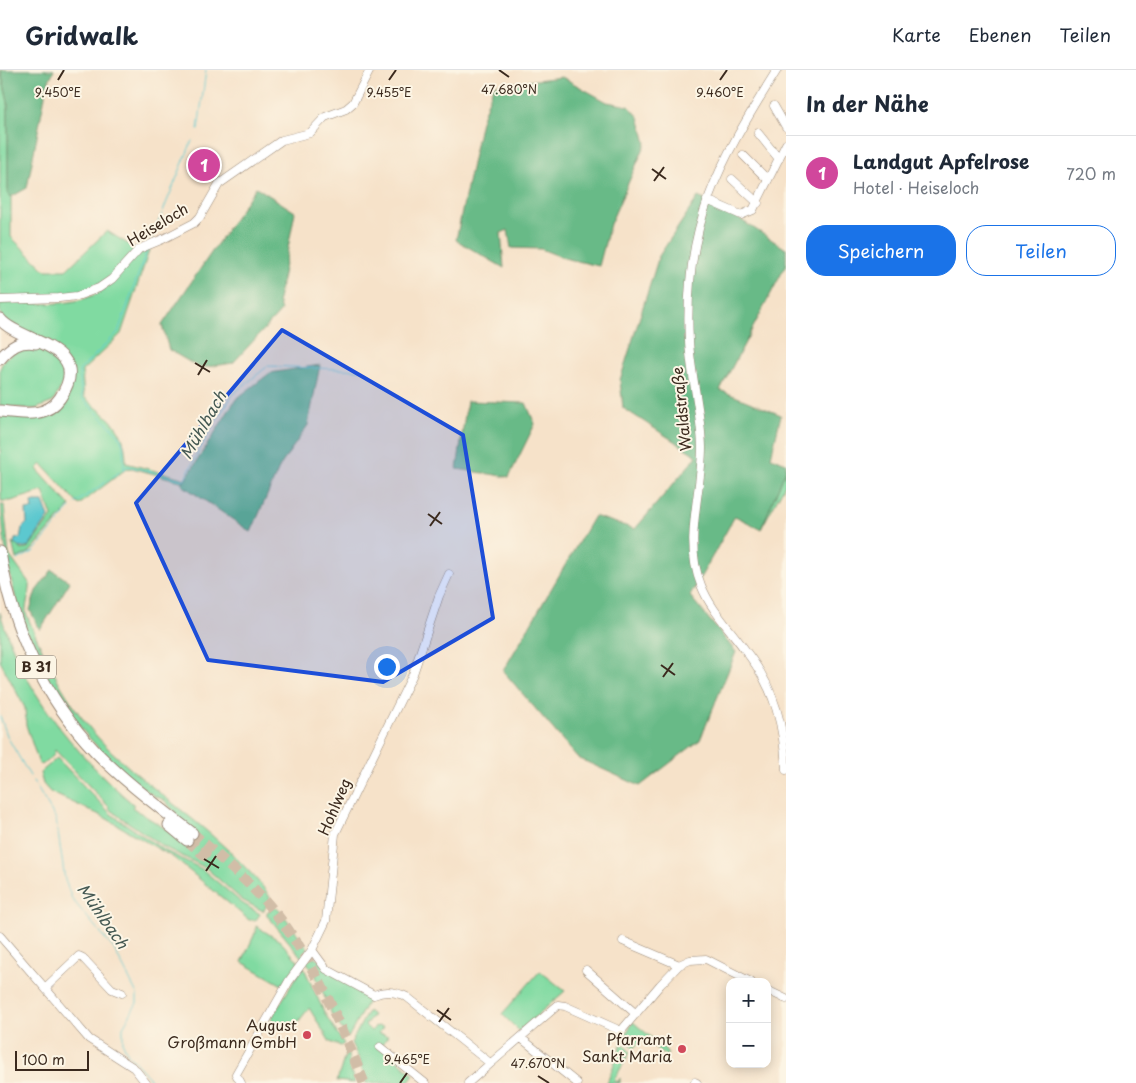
<!DOCTYPE html>
<html lang="de">
<head>
<meta charset="utf-8">
<style>
	:root { --surface:#fff; --page:#f6f6f7; --text:#1f2937; --muted:#747a83; --line:#e0e1e3; --accent:#1a73e8 }
	body { margin:0; font-family:"Playpen Sans",sans-serif; background:var(--page); color:var(--text) }
	.controls { position:absolute; right:15px; bottom:15px; display:grid; overflow:hidden; border-radius:10px; box-shadow:0 2px 12px #0003 }
	.controls button { width:45px; height:45px; display:grid; place-items:center; padding:0; border:0; border-bottom:1px solid var(--line); background:var(--surface); color:var(--text); font:25px sans-serif }
	.scale { position:absolute; left:15px; bottom:12px; width:74px; box-sizing:border-box; padding-left:5px; border:2px solid #3b2a1e; border-top:0; font-size:14px; line-height:18px; white-space:nowrap; color:#3b2a1e; -webkit-text-stroke:4px #fcf5e5; paint-order:stroke }
	.you { position:absolute; left:386px; top:596px; width:18px; height:18px; margin:-12px; border:4px solid #fff; border-radius:50%; background:#1a73e8; box-shadow:0 0 0 8px #1a73e833 }
	.badge { display:grid; place-items:center; width:32px; height:32px; border-radius:50%; background:var(--accent); color:#fff; font-size:16px; font-weight:700 }
	.pin { position:absolute; translate:-50% -50%; border:2px solid #fff; box-shadow:0 1px 5px #0006 }
	.list { margin:0; padding:0; list-style:none }
	h2 { display:flex; justify-content:space-between; align-items:center; height:65px; margin:0; padding:0 20px; font-size:21px }
	h2 small { font-size:16px; font-weight:400; color:var(--muted) }
	.list li { display:grid; grid-template-columns:32px 1fr auto; gap:15px; align-items:center; box-sizing:border-box; height:75px; padding:0 20px; border-top:1px solid var(--line) }
	.list b { display:block; font-size:19px; white-space:nowrap }
	.list p { margin:0; font-size:16px; white-space:nowrap; color:var(--muted) }
	.list em { font-size:16px; font-style:normal; color:var(--muted) }
	.actions { display:flex; gap:10px; padding:15px 20px }
	.actions a { flex:1; padding:11px 0; border:1px solid var(--accent); border-radius:20px; text-align:center; font-size:18px; color:var(--accent) }
	.actions .main { background:var(--accent); color:#fff }
	.map { position:relative; flex:none; width:786px; height:1013px; overflow:hidden }
	header { display:flex; align-items:center; gap:30px; box-sizing:border-box; height:70px; padding:0 25px; background:var(--surface); border-bottom:1px solid var(--line) }
	header strong { font-size:24px }
	nav { display:flex; gap:28px; margin-inline-start:auto; font-size:18px }
	main { display:flex }
	aside { flex:1; background:var(--surface) }
	.map>svg:first-child { display:block }
	.green { fill:#80daa1; stroke:#5e8260 }
	.forest { fill:#68ba87; stroke:#527252 }
	.water { fill:#5bc8cf; stroke:#4b7976 }
	.lines { fill:none; stroke-linecap:round; stroke-linejoin:round }
	.stream { stroke:#5bc8cf; stroke-width:1 }
	.highway-tunnel { stroke:#d1bda7; stroke-width:11; stroke-dasharray:11 5.5; stroke-linecap:butt }
	.minor-casing { stroke:#988674; stroke-width:9 }
	.highway-casing { stroke:#988674; stroke-width:13 }
	.minor { stroke:#fff; stroke-width:8 }
	.highway { stroke:#fff; stroke-width:11 }
	.marked { fill:#1d4ed8; fill-opacity:0.2; stroke:#1d4ed8; stroke-width:4; stroke-linejoin:round }
	.ticks { fill:none; stroke:#3b2a1e; stroke-width:2 }
	.poi-dot { fill:#d1495b; stroke:#fcf5e5; stroke-width:2 }
	.labels { text-anchor:middle; stroke-width:4; stroke-linejoin:round; paint-order:stroke }
	.shield { fill:#fcf5e5; stroke:#75675a; stroke-width:1 }
	.shield-label { font-size:14px; font-weight:bold; fill:#3b2a1e }
	.street-label { font-size:15px; fill:#3b2a1e; stroke:#fcf5e5 }
	.poi-label { font-size:15px; fill:#3b2a1e; stroke:#fcf5e5; text-anchor:end }
	.water-label { font-size:16px; font-style:italic; fill:#455953; stroke:#fcf5e5 }
	.ticks-label { font-size:12px; text-anchor:middle; fill:#3b2a1e; stroke:#fcf5e5; stroke-width:4; stroke-linejoin:round; paint-order:stroke }
</style>
</head>
<body>
<header>
<strong>Gridwalk</strong>
<nav><a>Karte</a><a>Ebenen</a><a>Teilen</a></nav>
</header>
<main>
<div class="map">
<svg width="786" height="1013" viewBox="0 0 786 1013">
	<rect width="100%" height="100%" fill="#fcf5e5"/>
	<filter id="ink" filterUnits="userSpaceOnUse"><feTurbulence type="fractalNoise" baseFrequency=".02" numOctaves="2"/><feDisplacementMap in="SourceGraphic" scale="10" xChannelSelector="R" yChannelSelector="G"/><feConvolveMatrix kernelMatrix="1 2 1 2 8 2 1 2 1" color-interpolation-filters="sRGB"/></filter>
	<filter id="wash" filterUnits="userSpaceOnUse"><feTurbulence type="fractalNoise" baseFrequency=".0096" numOctaves="4" result="noise"/><feDisplacementMap in="SourceGraphic" scale="20" xChannelSelector="R" yChannelSelector="G"/><feGaussianBlur stdDeviation="1.12" result="paint"/><feColorMatrix in="noise" values="0 0 0 0 0 0 0 0 0 0 0 0 0 0 0 0 0 1.4 0 .05"/><feComposite in="paint" operator="in"/></filter>
	<g filter="url(#wash)">
		<rect width="100%" height="100%" fill="#f6e2c9"/>
		<path class="green" d="M0,0L8,32V123L11,127V167L45,200H66L107,161L136,179L108,210L76,226L0,228Z
			M150,178L121,264L82,301L84,327C109,349 126,356 126,393L186,409L184,412L132,398L126,399L79,435L42,394L37,399L70,436L30,482L16,489L12,472L22,480L29,477L52,446L43,421L11,431H1L0,345C41,350 72,351 72,299L5,251L0,243V233C32,232 78,240 105,218C121,205 130,187 150,178Z
			M26,276C46,277 65,287 63,310C62,317 56,326 53,332L35,339L0,336V299L4,289Z
			M786,400V413L761,459Z
			M1,435H4L9,485L30,514C31,524 25,533 26,543C47,594 72,644 112,682C155,723 205,754 245,797C254,807 266,818 271,830L263,841L242,830L206,798L164,777L110,740L109,737L55,680L54,685L42,695L39,694L26,655L25,638L0,591V542C22,620 73,682 134,735L132,737L136,740L169,761L179,747C175,742 170,737 167,733C162,727 156,728 153,725C138,715 124,703 112,691C39,624 7,532 1,435Z
			M57,688L111,744L164,780L202,799L242,833L260,844L256,850H249L174,788L102,746L50,722L43,714L40,703Z
			M275,837L279,839L308,878L302,888L267,845V842Z
			M256,856L280,871L299,892L282,915L242,892L256,861Z
			M310,887H315L367,924L368,931L348,968L332,945L315,904L306,891Z
			M303,896L325,944L344,974L341,976L330,972L309,938L291,961L272,951V947Z
			M540,901L565,921L519,961L502,944Z
			M368,941L373,945L365,955L371,961L376,956L383,957L379,963L388,966L381,975L414,1005L408,1013H366L359,989L351,973Z
			M633,952L665,979L668,984L666,986L644,969L633,978L624,967Z
			M622,973L630,982L614,1010L618,1012L620,1008V1013H607Z
			M347,979L350,998L355,1013L337,1011Z"/>
		<path class="forest" d="M1,0H54L47,15L27,118L11,127L8,123V32Z
			M562,7L607,32L629,36L639,47L646,73L610,154L599,196L564,188L541,179L511,178L508,160L501,163L504,198L456,170L481,51L494,15Z
			M256,117L295,142L278,230L281,241L233,293L200,298L169,280L162,255Z
			M698,127L721,137L786,179V195L720,320L781,345L771,387L786,393V400L761,459L735,446L690,526L736,582L700,670L640,716L578,688L503,601L594,446L635,459L697,386L623,338L620,310L659,186Z
			M320,295L308,355L280,396L251,462L182,415L236,329L270,303Z
			M467,331L526,333L535,354L509,407L457,399Z
			M52,500L70,512L40,560L30,540L36,521Z"/>
		<path class="water" d="M35,432H43L49,447L29,476L21,478L14,473L15,469L20,468L22,458L27,453L26,440L33,439L32,433Z"/>
		<g class="lines">
			<path class="stream" d="M198,60L206,0
				M151,170L192,71
				M124,398L123,374L119,365L82,328L79,301L118,262L147,180
				M76,433L128,396L184,410L211,358L234,323L268,296L361,300
				M17,490L33,482L70,438
				M9,496L12,493
				M0,646L8,668L30,706
				M33,711L56,749L65,810L72,829L114,879L137,924V933L123,957V974L128,984L154,1013"/>
		</g>
	</g>
	<g filter="url(#ink)">
		<g class="lines">
			<path class="highway-tunnel" d="M192,763C219,787 249,811 272,839C314,890 340,953 364,1013
				M187,770L210,790"/>
			<defs>
				<path id="minor" d="M777,0C718,94 683,156 689,271C691,307 701,341 702,377C702,423 683,470 701,515C711,541 732,561 748,584C775,619 784,657 786,700
					M774,36L786,57
					M758,63L779,89
					M743,85L768,110
					M732,109L758,133
					M707,130L741,145L753,140L786,74
					M0,230L59,228L77,226L99,218L112,209L139,179L163,169L194,153L200,147L219,114L282,70L310,63L325,47L346,39L353,33L370,0
					M0,866L89,969L134,998L146,1013
					M623,871L679,895
					M312,880L326,899L374,925C385,920 397,922 407,927L490,993
					M586,900L636,944
					M45,918L79,886L83,888L112,919L122,923
					M767,920L786,929
					M521,968L577,1013
					M380,977L425,1013
					M695,1012L697,1013
					M241,1013L236,1004L289,911L312,880L326,851L335,764L413,604L439,526L449,504
					M468,1013L558,935L565,936L621,961L660,915L679,895L690,890L706,889L751,912"/>
				<path id="highway" d="M0,249C19,273 96,275 60,328C46,349 21,343 0,341
					M0,289C10,277 20,270 36,273
					M0,482C11,556 44,628 96,682C125,712 159,737 192,763
					M169,755L187,770"/>
			</defs>
			<use href="#minor" class="minor-casing"/>
			<use href="#highway" class="highway-casing"/>
			<use href="#minor" class="minor"/>
			<use href="#highway" class="highway"/>
		</g>
	</g>
	<path class="marked" d="M282,260L463,365L493,548L383,612L208,590L136,433Z"/>
	<path class="ticks" d="M499,0L509,7M58,10L64,0M389,10L396,0M720,10L727,0M652,99L666,109M654,111L664,97M195,293L210,302M198,305L207,290M428,444L442,454M430,456L440,442M661,595L675,605M663,607L673,593M204,789L219,798M206,801L216,786M437,940L451,950M439,952L449,938M538,1006L549,1013M400,1013L407,1003"/>
	<g class="poi-dot">
		<circle cx="307" cy="965" r="5"/>
		<circle cx="682" cy="979" r="5"/>
	</g>
	<g class="labels">
		<rect class="shield" x="16" y="585.5" width="40" height="23" rx="4"/>
		<g class="shield-label">
			<text x="36" y="602">B 31</text>
		</g>
		<g class="street-label">
			<text transform="translate(158 155) rotate(-31)" y="5">Heiseloch</text>
			<text transform="translate(682 339) rotate(-96)" y="5">Waldstraße</text>
			<text transform="translate(335 737) rotate(-67)" y="5">Hohlweg</text>
		</g>
		<g class="poi-label">
			<text x="297" y="961">August<tspan x="297" dy="17">Großmann GmbH</tspan></text>
			<text x="672" y="975">Pfarramt<tspan x="672" dy="17">Sankt Maria</tspan></text>
		</g>
		<g class="water-label">
			<text transform="translate(203 355) rotate(-60)" y="6">Mühlbach</text>
			<text transform="translate(103 846) rotate(55)" y="6">Mühlbach</text>
		</g>
	</g>
	<g class="ticks-label">
		<text x="509" y="24">47.680°N</text>
		<text x="58" y="27">9.450°E</text>
		<text x="389" y="27">9.455°E</text>
		<text x="720" y="27">9.460°E</text>
		<text x="407" y="994">9.465°E</text>
		<text x="538" y="998">47.670°N</text>
	</g>
</svg>
<div class="controls">
<button>+</button>
<button>−</button>
</div>
<div class="scale">100 m</div>
<div class="you"></div>
<div class="pin badge" style="left:204px;top:95px;background:#d1479c">1</div>
</div>
<aside>
<h2>In der Nähe<small></small></h2>
<ul class="list">
<li><span class="badge" style="background:#d1479c">1</span><div><b>Landgut Apfelrose</b><p>Hotel · Heiseloch</p></div><em>720 m</em></li>
</ul>
<div class="actions"><a class="main">Speichern</a><a>Teilen</a></div>
</aside>
</main>
</body>
</html>
